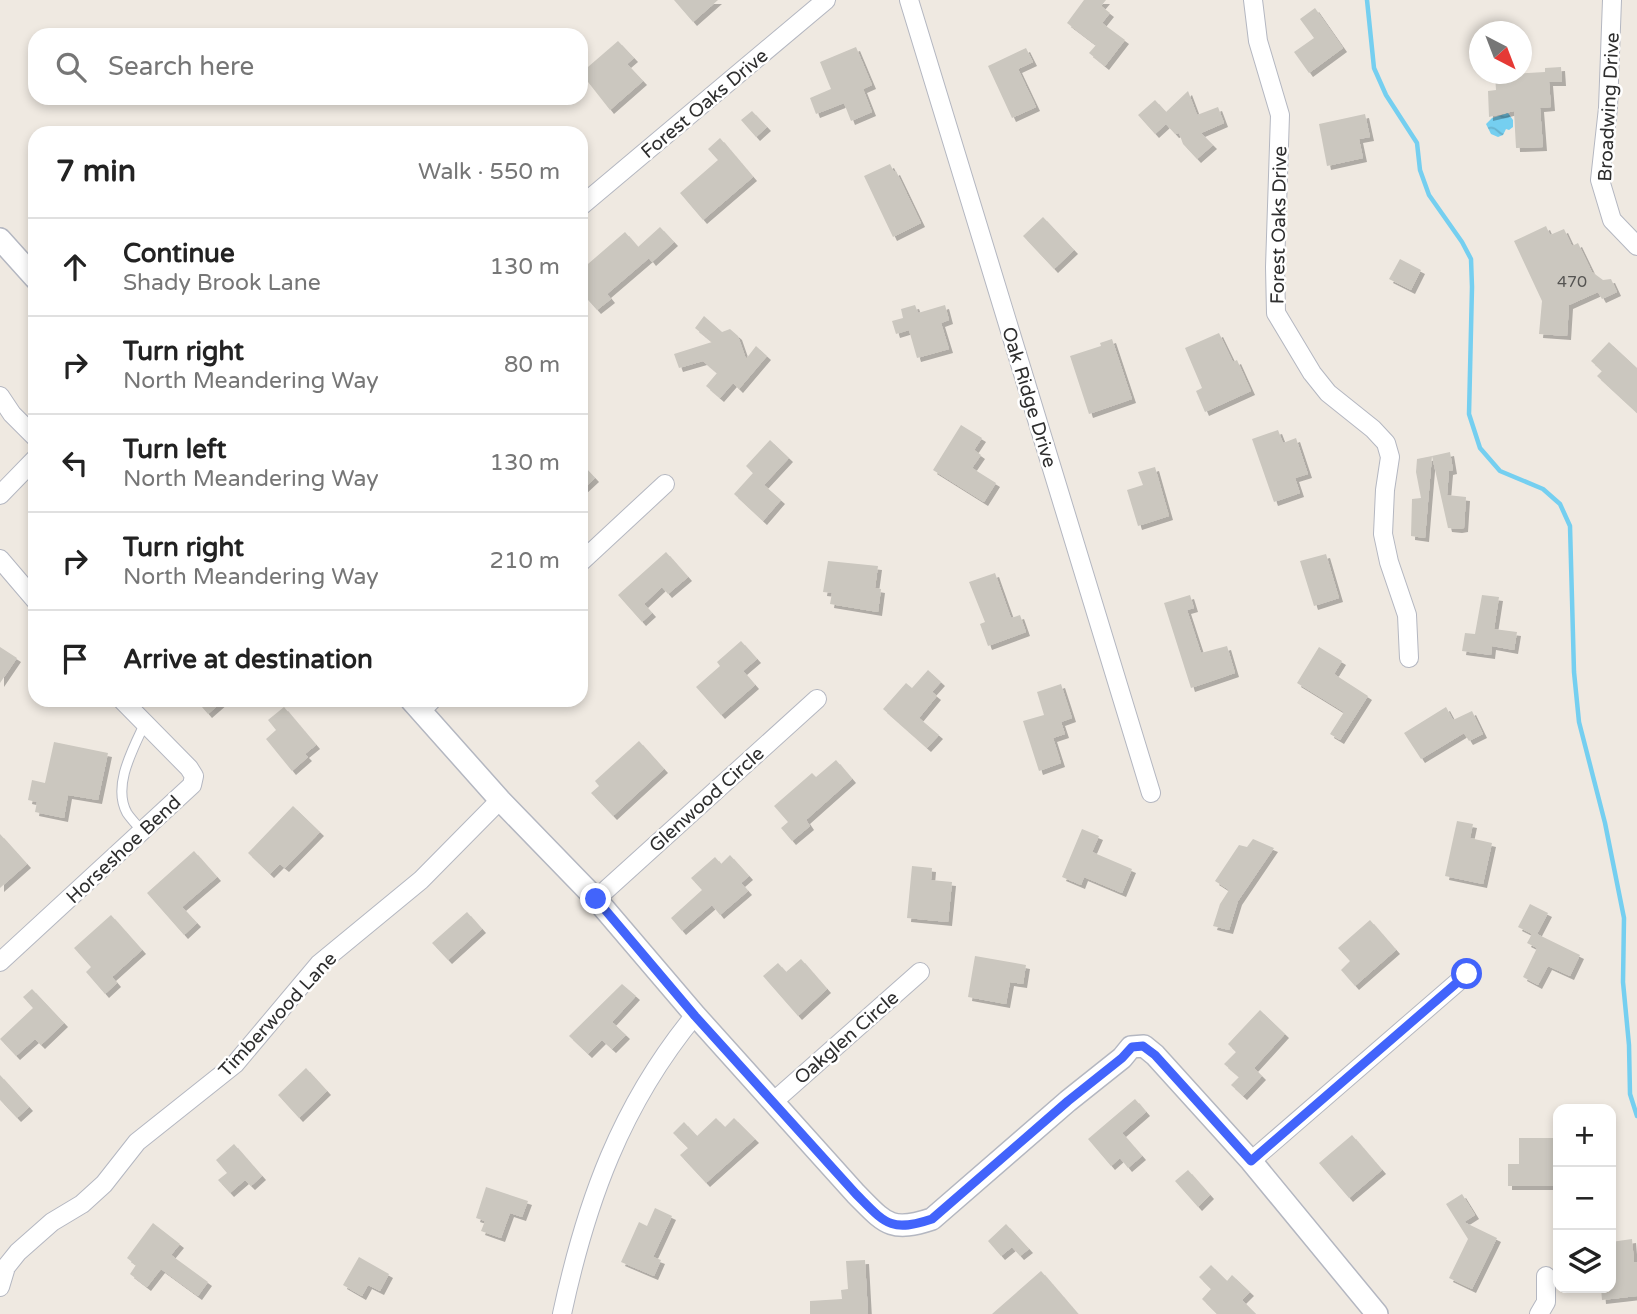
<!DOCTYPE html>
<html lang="en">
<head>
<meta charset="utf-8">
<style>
	:root { --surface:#fff; --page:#f2f2f2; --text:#222; --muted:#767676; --line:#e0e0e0 }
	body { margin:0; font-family:"Varela Round",sans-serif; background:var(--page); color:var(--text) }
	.controls { position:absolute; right:21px; bottom:21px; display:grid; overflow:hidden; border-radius:14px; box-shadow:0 4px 10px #0003 }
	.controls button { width:63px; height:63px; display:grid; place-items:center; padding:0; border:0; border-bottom:2px solid var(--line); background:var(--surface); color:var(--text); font:35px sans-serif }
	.compass { position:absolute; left:1469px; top:21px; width:63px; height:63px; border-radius:50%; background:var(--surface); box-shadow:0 4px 10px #0003; rotate:138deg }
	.stop { position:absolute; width:21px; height:21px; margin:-16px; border:5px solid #4264fb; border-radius:50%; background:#fff }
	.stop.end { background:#4264fb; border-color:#fff; box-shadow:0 2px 7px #0008 }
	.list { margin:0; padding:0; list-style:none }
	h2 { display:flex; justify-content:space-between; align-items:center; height:91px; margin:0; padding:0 28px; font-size:30px }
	h2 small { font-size:23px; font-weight:400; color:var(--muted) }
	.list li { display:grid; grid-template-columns:46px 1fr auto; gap:21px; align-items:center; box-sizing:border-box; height:98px; padding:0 28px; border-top:2px solid var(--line) }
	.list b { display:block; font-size:26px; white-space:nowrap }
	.list p { margin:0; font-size:23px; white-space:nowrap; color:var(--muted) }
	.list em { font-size:23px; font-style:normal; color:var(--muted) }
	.icon { flex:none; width:38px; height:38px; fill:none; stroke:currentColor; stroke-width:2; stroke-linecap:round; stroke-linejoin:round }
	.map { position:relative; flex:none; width:1637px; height:1314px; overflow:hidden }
	.search { position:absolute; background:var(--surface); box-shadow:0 4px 10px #0003; left:28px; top:28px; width:560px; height:77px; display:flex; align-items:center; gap:18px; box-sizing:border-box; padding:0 24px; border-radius:21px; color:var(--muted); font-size:26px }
	.panel { position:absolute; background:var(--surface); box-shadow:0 4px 10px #0003; left:28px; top:126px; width:560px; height:581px; border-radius:21px }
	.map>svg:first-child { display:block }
	.water { fill:url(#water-waves) }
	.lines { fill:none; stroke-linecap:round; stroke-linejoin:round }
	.stream { stroke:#75cff0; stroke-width:4.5 }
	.building { fill:#cbc7bf; filter:url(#shadow) }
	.service-casing { stroke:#b4b7c1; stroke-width:11 }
	.minor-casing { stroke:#b4b7c1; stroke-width:20 }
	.tertiary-casing { stroke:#b4b7c1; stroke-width:24 }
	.service { stroke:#fff; stroke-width:9 }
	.minor { stroke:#fff; stroke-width:18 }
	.tertiary { stroke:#fff; stroke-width:21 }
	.route { stroke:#4264fb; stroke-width:9 }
	.labels { text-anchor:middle; stroke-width:5; stroke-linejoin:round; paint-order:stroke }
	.number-label { font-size:16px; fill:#555452 }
	.street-label { font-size:19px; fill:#2e2e2e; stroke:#fff }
</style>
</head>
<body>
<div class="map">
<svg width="1637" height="1314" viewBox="0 0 1637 1314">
	<defs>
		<pattern id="water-waves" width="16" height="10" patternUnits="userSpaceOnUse" patternTransform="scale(1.75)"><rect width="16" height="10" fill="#75cff0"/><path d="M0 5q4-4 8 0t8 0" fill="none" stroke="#66b2ce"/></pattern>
		<filter id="shadow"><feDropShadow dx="4" dy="4" stdDeviation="0" flood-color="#0004"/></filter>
	</defs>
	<rect width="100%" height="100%" fill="#efe9e1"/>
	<path class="water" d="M1508,113L1513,120V127L1509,130L1506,129L1503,135L1498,137L1491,134L1486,124L1492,118Z"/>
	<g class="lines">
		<path class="stream" d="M1367,0L1374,68L1386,95L1417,143L1420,170L1429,195L1462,242L1471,259L1472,287L1469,414L1480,448L1500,471L1543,489L1560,504L1570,526L1574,672L1579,722L1605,823L1624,918L1623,982L1629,1045L1630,1094L1637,1116"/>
	</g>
	<path class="building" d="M674,0H718L693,22Z
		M1084,0H1106L1101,6L1110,13L1102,23L1125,40L1105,66L1089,53L1096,45L1067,23Z
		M1315,8L1343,48L1309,73L1294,52L1314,38L1300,19Z
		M618,41L634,58L627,64L643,81L610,110L581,73Z
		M856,47L872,85L863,89L872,112L851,121L844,103L816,114L810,98L831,89L820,62Z
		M1026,48L1033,62L1018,69L1036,107L1012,118L988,66Z
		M1561,67L1562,82H1549L1551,107L1540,108L1543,147L1516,148L1514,111L1489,117L1488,91L1496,90L1495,75L1545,72V68Z
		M1188,91L1197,115L1218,107L1224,123L1201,133L1213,145L1197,159L1183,144L1179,133L1175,134L1166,124L1155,134L1138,115L1155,100L1166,112Z
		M752,111L767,127L756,137L741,120Z
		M1365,114L1370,137L1359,139L1363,158L1327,166L1319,124Z
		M720,138L753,177L703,220L680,193L718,160L708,149Z
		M890,164L894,172L896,171L921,223L893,237L864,176Z
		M1043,217L1074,250L1054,269L1023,236Z
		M1546,226L1550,235L1564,229L1572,246L1578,243L1592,272L1603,280L1611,279L1617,292L1602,299L1598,292L1569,305L1567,336L1539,334L1542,301L1514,241Z
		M660,227L674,242L652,262L649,258L607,294L611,299L597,310L581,292V270L625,232L638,247Z
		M1400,259L1421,270L1411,290L1389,279Z
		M915,305L918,313L945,305L949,320L941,323L949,349L917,358L909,330L896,334L892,321L903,318L901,309Z
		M704,316L722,332L730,329L738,336L746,359L756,346L767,356L739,389L733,383L720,398L706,386L717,373L703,361L679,368L674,354L712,342L695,328Z
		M1219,333L1233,362L1237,360L1251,391L1205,412L1196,391L1202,388L1185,348Z
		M1112,339L1132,399L1089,414L1070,356L1101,346L1100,343Z
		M1609,342L1637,368V413L1597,376L1602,371L1591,361Z
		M961,425L982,438L974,450L981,455L972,468L996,483L984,502L933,470Z
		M1278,430L1283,443L1296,438L1308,474L1295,478L1300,493L1274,502L1252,439Z
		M770,440L789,458L764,485L781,500L763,521L734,494L753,473L746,466Z
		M1450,452L1453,470L1449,471L1447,495L1466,497L1464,528L1458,529L1448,528L1432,456Z
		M1432,456L1425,538L1411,536L1412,499L1421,498L1416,472L1417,459Z
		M581,463L595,478L581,491Z
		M1155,467L1169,516L1138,526L1127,490L1143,485L1138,472Z
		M666,552L688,577L668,594L662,587L644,604L652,613L642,622L618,595Z
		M1326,554L1339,598L1314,606L1300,561Z
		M828,561L878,566L875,588L881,589L878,612L830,604L832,593L823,592Z
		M995,573L1011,618L1020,615L1026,632L988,646L980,624L985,622L969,582Z
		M1190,595L1194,608L1187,610L1201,653L1227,646L1235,673L1191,688L1164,603Z
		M1482,595L1499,597L1494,629L1517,632L1514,650L1492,646L1491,655L1462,651L1465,633L1475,634Z
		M741,641L757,659L743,671L755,685L721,715L696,687L720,666L717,662Z
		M0,647L17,658L0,683Z
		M1319,647L1342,661L1334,674L1368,696L1340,740L1330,734L1344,712L1297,683Z
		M928,670L941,682L932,692L937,696L919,718L939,735L927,748L883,709L906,683L912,688Z
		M1061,684L1072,718L1061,722L1065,734L1053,738L1061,763L1039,771L1023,721L1044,715L1037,692Z
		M196,700H224L208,714Z
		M284,707L316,745L305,754L308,757L292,771L266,739L276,730L268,720Z
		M1446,707L1453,720L1472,711L1483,734L1469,741L1464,733L1421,759L1404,733Z
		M639,741L664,769L613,816L591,793L599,786L595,781Z
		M54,742L108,753L98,800L68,795L64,818L35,812L37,802L28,800L32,780L45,783Z
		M836,760L852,779L806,820L810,826L792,841L781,828L788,822L774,806L812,773L816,777Z
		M293,806L320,832L285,868L280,864L270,874L248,853Z
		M1457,821L1473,824L1470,838L1492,843L1483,884L1445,876Z
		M1082,829L1099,836L1092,852L1132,869L1122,893L1084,877L1081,885L1062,877Z
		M0,834L27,864L0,888Z
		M1253,839L1274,848L1238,901L1229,930L1213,926L1220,904L1229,890L1215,881L1239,845L1247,847Z
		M194,851L217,877L182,907L197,923L184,935L147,893Z
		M730,855L749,876L741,883L748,891L720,915L712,905L682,931L671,918L702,890L691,878L715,857L721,864Z
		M912,866L932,868L931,880L952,882L948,922L907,918Z
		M1530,904L1548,913L1537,934L1580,955L1570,976L1548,966L1538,985L1523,977L1537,948L1527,943L1532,934L1518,927Z
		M467,912L482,929L448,960L432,943Z
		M111,915L142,950L112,977L117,983L105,994L86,972L91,967L74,948Z
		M1370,920L1396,950L1355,986L1341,970L1350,961L1338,948Z
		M975,956L1026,965L1023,984L1010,982L1006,1004L968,997Z
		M801,959L827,989L798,1016L763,976L778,963L786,972Z
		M622,984L636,996L612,1022L626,1035L612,1049L602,1040L588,1054L569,1036Z
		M32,989L64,1023L41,1045L35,1039L16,1056L0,1039L33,1008L23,997Z
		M1260,1010L1285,1034L1254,1068L1262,1076L1243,1096L1231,1085L1239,1077L1224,1064L1236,1052L1228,1044Z
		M306,1068L327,1091L299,1118L278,1095Z
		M0,1075L29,1107L17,1118L0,1100Z
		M1135,1099L1146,1112L1122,1133L1142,1156L1128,1168L1120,1158L1111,1166L1088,1139Z
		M716,1118L725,1127L734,1118L755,1139L706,1183L680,1155L688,1148L673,1133L684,1122L697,1136Z
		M1352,1135L1382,1170L1349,1198L1319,1163Z
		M1519,1138H1558V1186H1508V1164H1519Z
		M234,1144L262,1176L251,1186L245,1180L230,1193L218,1180L227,1173L216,1160Z
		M1188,1170L1210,1195L1198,1207L1175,1181Z
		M486,1187L528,1201L522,1217L510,1213L501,1238L481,1231L485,1221L476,1218Z
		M1462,1194L1475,1215L1464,1222L1497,1238L1472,1289L1449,1278L1468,1239L1446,1204Z
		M655,1208L672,1216L653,1257L661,1260L654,1276L621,1262L639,1222L647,1226Z
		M153,1223L180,1244L171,1255L208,1282L198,1296L161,1269L147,1287L130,1274L136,1265L127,1258Z
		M1006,1224L1029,1249L1020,1256L1012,1247L1001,1256L988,1241Z
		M1632,1239L1634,1262H1637V1296L1602,1300L1601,1288H1611V1242Z
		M359,1257L389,1274L380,1291L368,1285L362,1296L343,1285Z
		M865,1260L868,1314H810V1301L842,1299L841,1290L848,1289L846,1261Z
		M1211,1265L1227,1281L1232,1275L1250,1292L1242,1300L1256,1314H1217L1202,1299L1211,1289L1199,1277Z
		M1041,1271L1078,1314H992Z"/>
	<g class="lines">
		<defs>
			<path id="service" d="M141,830C137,825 131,819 127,813C112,786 133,749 145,723"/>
			<path id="minor" d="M909,0L1151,793
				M1253,0L1258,41L1280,115L1275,267L1276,313L1312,373L1328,393L1373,429L1386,443L1390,457L1385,490L1383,534L1389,562L1407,615L1409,658
				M1612,0L1608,108L1600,180L1612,220L1637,246
				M581,206L826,0
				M0,396L12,414L35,437
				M0,495L35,459
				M0,559L35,600
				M581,562L665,484
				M421,711L432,700
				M596,899L817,699
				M0,962L192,785L194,776L189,768L122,700
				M773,1102L920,972
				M1251,1161L1467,974
				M0,1287L6,1267L18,1252L52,1222L82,1204L104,1184L137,1142L235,1064L319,964L421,880L500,800
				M562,1314C586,1202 621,1105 695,1015
				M1539,1314L1546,1302V1276"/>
			<path id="tertiary" d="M0,239L35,278
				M411,700L500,800L596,899L695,1015L856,1194C885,1223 890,1233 932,1219L1068,1101L1122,1058L1131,1047L1144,1046L1155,1055L1251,1161L1377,1314"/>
		</defs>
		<use href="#service" class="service-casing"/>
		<use href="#minor" class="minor-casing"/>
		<use href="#tertiary" class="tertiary-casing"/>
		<use href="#service" class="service"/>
		<use href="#minor" class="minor"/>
		<use href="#tertiary" class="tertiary"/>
	</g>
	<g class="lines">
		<path class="route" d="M596,899L695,1016L856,1194C885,1223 890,1233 932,1219L1068,1101L1122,1058L1132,1047L1143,1046L1155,1055L1251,1161L1467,974"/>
	</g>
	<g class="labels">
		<g class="number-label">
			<text x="1572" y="287">470</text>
		</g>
		<g class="street-label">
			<text transform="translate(704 103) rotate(-40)" y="7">Forest Oaks Drive</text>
			<text transform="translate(1608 107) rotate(-87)" y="7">Broadwing Drive</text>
			<text transform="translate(1278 225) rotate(-89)" y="7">Forest Oaks Drive</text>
			<text transform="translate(1030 397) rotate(73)" y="7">Oak Ridge Drive</text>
			<text transform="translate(706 799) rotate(-42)" y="7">Glenwood Circle</text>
			<text transform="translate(123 849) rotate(-43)" y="7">Horseshoe Bend</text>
			<text transform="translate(277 1014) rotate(-47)" y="7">Timberwood Lane</text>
			<text transform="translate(846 1037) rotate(-41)" y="7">Oakglen Circle</text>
		</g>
	</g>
</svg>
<div class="controls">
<button>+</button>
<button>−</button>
<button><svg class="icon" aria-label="layers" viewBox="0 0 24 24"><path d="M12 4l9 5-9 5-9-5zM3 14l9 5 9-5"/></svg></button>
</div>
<svg class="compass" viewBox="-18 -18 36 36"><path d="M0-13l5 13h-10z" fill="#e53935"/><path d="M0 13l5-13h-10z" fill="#767676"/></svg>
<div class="stop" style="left:1467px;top:974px"></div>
<div class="stop end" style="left:596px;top:899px"></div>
<div class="search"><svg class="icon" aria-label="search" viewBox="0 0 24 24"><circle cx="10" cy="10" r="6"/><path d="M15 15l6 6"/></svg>Search here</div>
<section class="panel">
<h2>7 min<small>Walk · 550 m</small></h2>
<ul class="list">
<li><svg class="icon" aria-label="ahead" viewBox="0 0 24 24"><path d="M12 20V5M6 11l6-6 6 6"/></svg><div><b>Continue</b><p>Shady Brook Lane</p></div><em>130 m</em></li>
<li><svg class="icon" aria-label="right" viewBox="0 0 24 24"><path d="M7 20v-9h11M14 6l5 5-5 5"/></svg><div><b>Turn right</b><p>North Meandering Way</p></div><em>80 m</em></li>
<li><svg class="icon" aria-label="left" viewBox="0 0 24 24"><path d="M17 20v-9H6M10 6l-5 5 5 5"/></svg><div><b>Turn left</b><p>North Meandering Way</p></div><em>130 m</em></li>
<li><svg class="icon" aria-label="right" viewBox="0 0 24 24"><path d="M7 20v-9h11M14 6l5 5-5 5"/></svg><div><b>Turn right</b><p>North Meandering Way</p></div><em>210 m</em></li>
<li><svg class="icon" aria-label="arrive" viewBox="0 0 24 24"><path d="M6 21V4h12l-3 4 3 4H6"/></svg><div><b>Arrive at destination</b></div></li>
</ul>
</section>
</div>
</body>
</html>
